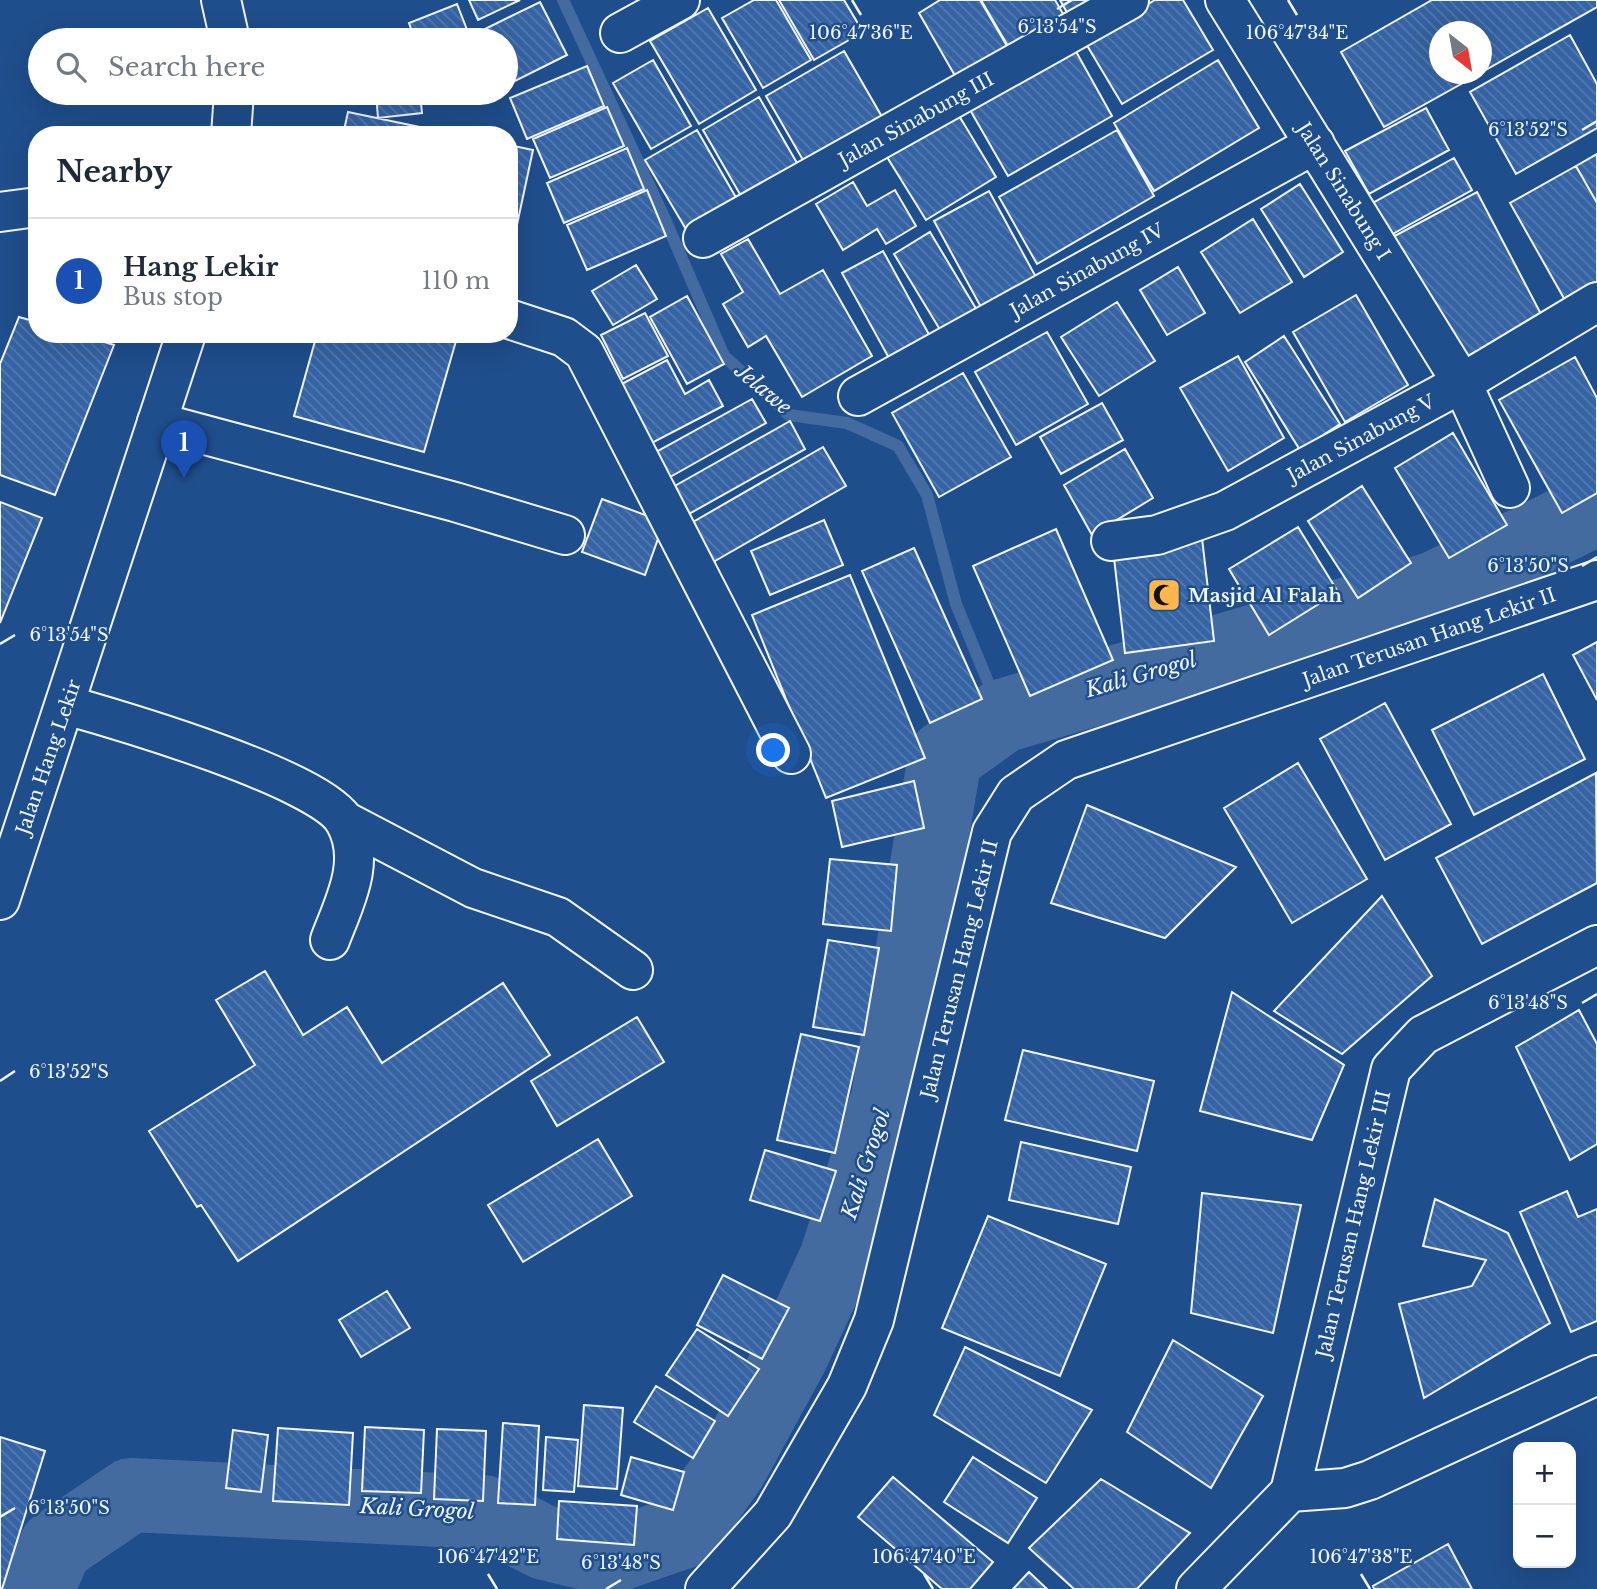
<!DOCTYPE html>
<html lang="en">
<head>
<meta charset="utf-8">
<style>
	:root { --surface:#fff; --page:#f2f2f3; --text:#1f2937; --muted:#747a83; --line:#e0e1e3; --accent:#db2777 }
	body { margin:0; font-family:"Libre Baskerville",serif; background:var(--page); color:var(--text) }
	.controls { position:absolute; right:21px; bottom:21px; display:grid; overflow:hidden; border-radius:14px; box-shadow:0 7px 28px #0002 }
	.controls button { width:63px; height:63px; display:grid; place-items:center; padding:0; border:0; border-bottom:2px solid var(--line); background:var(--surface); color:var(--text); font:35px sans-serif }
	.compass { position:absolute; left:1429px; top:21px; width:63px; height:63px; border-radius:50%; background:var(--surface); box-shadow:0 7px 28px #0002; rotate:149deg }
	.you { position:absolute; left:774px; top:751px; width:24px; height:24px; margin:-18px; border:5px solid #fff; border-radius:50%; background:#1a73e8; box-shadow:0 0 0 10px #1a73e833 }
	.badge { display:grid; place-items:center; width:46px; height:46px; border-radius:50%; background:var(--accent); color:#fff; font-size:23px; font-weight:700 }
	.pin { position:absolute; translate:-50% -58px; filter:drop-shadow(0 2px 4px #0008) }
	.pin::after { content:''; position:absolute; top:37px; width:24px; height:21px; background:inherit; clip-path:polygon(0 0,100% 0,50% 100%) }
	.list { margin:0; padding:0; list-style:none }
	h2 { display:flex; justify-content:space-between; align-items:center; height:91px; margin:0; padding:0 28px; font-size:30px }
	h2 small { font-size:23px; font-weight:400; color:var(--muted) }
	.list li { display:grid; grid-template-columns:46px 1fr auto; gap:21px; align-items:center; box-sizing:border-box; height:126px; padding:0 28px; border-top:2px solid var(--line) }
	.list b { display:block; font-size:26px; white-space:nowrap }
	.list p { margin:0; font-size:23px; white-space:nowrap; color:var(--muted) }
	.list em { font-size:23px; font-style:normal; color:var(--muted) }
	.icon { flex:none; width:38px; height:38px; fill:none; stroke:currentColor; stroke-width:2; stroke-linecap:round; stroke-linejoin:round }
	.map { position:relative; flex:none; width:1597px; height:1589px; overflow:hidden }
	.search { position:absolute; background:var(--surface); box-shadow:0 7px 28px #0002; left:28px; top:28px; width:490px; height:77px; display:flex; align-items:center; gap:18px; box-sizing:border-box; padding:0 24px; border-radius:38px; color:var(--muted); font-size:26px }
	.panel { position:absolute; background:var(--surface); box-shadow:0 7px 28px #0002; left:28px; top:126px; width:490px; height:217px; border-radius:28px }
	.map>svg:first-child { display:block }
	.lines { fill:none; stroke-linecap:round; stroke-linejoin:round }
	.stream { stroke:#446ba0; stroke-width:12 }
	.river { stroke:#446ba0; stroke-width:74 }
	.building { fill:url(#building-back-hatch); stroke:#f2f6ff; stroke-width:2 }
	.minor-casing { stroke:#f2f6ff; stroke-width:42 }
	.major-casing { stroke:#f2f6ff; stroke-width:42 }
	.minor { stroke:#1f4e8c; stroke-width:38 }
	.major { stroke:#1f4e8c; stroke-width:38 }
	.ticks { fill:none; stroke:#f2f6ff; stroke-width:2.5 }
	.labels { text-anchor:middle; stroke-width:5; stroke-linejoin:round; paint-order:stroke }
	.street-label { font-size:19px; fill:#f2f6ff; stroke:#1f4e8c }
	.poi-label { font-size:19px; font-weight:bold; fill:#f2f6ff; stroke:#1f4e8c; text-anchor:start }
	.water-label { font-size:21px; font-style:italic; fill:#f2f6ff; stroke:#1f4e8c }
	.ticks-label { font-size:18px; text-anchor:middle; fill:#f2f6ff; stroke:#1f4e8c; stroke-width:5; stroke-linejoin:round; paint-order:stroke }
</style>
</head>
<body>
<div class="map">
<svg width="1597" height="1589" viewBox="0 0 1597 1589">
	<defs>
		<pattern id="building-back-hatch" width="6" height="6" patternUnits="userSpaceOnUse" patternTransform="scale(1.75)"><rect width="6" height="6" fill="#3563a3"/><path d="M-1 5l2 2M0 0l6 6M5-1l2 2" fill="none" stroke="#537ab1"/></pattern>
	</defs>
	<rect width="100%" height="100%" fill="#1f4e8c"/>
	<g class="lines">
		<path class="stream" d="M563,0L664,217L724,356L789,415L847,423L898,446L927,495L956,604L1002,716"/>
		<path class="river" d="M37,1589L56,1546L131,1495L484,1512L545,1543L607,1558L685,1531L730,1468L792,1354L836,1259L888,1098L945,757L1002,716L1436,588L1597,508"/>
	</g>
	<path class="building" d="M469,0H520L478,20Z
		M754,0H776L811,60L763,88L722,18Z
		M779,0H844L863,32L814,60Z
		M940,0H980L1014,58L962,88L919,13Z
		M981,0H1055L1070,26L1015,58Z
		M1060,0H1096L1069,16Z
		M1155,0H1183L1213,50L1122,104L1085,42Z
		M1432,0H1597V7L1482,72V32H1440V74H1479L1384,127L1341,52Z
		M540,2L567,55L513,82L506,69V40H491L485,29Z
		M457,4L471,40H415L409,23Z
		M708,8L756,90L699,124L650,41Z
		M1570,35L1597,84V128L1516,174L1470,92Z
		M1074,48L1112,116L1008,176L969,108Z
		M844,51L885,122L807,167L766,96Z
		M653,60L691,126L651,149L613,83Z
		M1218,60L1259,128L1154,191L1114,123Z
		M587,66L604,106L527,139L510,98Z
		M376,93H420L422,113L378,118Z
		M759,97L801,170L745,203L703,130Z
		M607,107L624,146L550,178L533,139Z
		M1426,108L1449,150L1369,194L1345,151Z
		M348,112L458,135H343Z
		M958,114L996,177L926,220L887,157Z
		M697,130L738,201L687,231L645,160Z
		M1117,130L1154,196L1037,264L999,197Z
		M509,145L533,150L509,262Z
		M627,148L644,189L564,223L547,183Z
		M1597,154V203L1576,166Z
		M1454,158L1472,190L1389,236L1371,204Z
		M1576,166L1597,203V293L1570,309L1510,203Z
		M853,182L867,206L895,190L916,226L886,244L877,229L843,250L816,204Z
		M1300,184L1343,252L1304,277L1261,209Z
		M647,190L666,236L587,270L567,225Z
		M989,191L1037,279L982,309L934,221Z
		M1477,192L1542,316L1455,363L1389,239Z
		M1253,219L1292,282L1240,313L1201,252Z
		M930,232L978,312L942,333L894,254Z
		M748,239L780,294L823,270L872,356L802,397L766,336L748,347L723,304L743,292L721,254Z
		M883,251L931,338L890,360L842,273Z
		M636,265L657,299L613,325L592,291Z
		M1178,267L1205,313L1167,335L1140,290Z
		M1356,295L1408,385L1345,422L1293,332Z
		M687,296L724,364L687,384L650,317Z
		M1117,302L1155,361L1099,396L1061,337Z
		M645,313L668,356L623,379L601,335Z
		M19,317L37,322V334H78L114,345L55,495L0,475V364Z
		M1047,332L1088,404L1016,445L975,372Z
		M317,334H458L424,452L294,416Z
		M1284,336L1340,424L1300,450L1245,362Z
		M1238,356L1284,438L1228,471L1180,388Z
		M1575,357L1597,398V493L1562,513L1499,400Z
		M667,360L685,394L709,380L723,406L646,446L616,387Z
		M963,373L1011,457L939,497L892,413Z
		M752,399L766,423L663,481L649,456Z
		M1102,403L1123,440L1061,474L1040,437Z
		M790,421L805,449L680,519L664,492Z
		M1453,433L1507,525L1449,558L1395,468Z
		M823,447L846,486L708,565L686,526Z
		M1125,449L1153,498L1092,535L1064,485Z
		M1362,486L1411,563L1358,598L1308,521Z
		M602,499L664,522L645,575L582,552Z
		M0,502L42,518L0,623Z
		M824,520L843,565L770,595L751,551Z
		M1298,527L1338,592L1269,635L1229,569Z
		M1056,529L1113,660L1030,696L973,566Z
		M1202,538L1214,641L1125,653L1113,549Z
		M914,548L982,699L930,723L862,571Z
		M850,575L925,758L826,798L752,615Z
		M1597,642V700L1573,655Z
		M1543,674L1585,759L1474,815L1432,730Z
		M1385,703L1451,824L1385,860L1320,739Z
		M1298,763L1367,879L1292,923L1224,808Z
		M1596,773L1597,883L1482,944L1436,858Z
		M914,781L924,828L842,847L832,801Z
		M1087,805L1236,867L1165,938L1051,903Z
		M830,859L897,865L891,931L823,924Z
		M1382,896L1432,976L1342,1054L1274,1011Z
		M828,940L879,948L864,1035L813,1027Z
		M265,971L303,1035L347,1007L382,1063L503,983L550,1055L238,1261L201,1205L197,1207L149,1131L255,1065L216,1000Z
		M1232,992L1344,1065L1312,1140L1200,1111Z
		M1579,1010L1597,1044V1144L1570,1160L1516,1047Z
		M637,1017L664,1062L557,1126L531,1081Z
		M801,1034L859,1047L835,1153L777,1140Z
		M1023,1050L1154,1081L1137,1151L1005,1120Z
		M598,1139L632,1196L523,1262L488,1205Z
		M1021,1142L1131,1167L1118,1224L1009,1200Z
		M765,1150L836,1171L820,1221L750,1200Z
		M1567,1191L1578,1217L1597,1209V1321L1571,1332L1520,1212Z
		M1202,1193L1301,1205L1273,1333L1191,1313Z
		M1435,1199L1508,1233L1550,1323L1424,1398L1399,1304L1472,1286L1486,1260L1423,1246Z
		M988,1216L1106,1264L1060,1376L942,1328Z
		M723,1275L789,1308L762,1359L697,1325Z
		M387,1291L410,1328L361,1357L339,1320Z
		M697,1329L759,1369L728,1416L666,1375Z
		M1173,1340L1263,1396L1211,1488L1127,1432Z
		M965,1347L1092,1410L1046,1483L934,1415Z
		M656,1386L715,1421L693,1458L634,1422Z
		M584,1405L623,1408L617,1489L578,1486Z
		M503,1423L539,1426L535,1505L498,1503Z
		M365,1427L424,1430L421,1493L362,1491Z
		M278,1428L353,1433L349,1505L273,1501Z
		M437,1429L486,1431L483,1501L434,1499Z
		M233,1430L268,1435L261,1492L226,1488Z
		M0,1437L45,1451L2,1589H0Z
		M546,1437L578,1440L574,1492L543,1490Z
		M631,1457L684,1472L673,1510L621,1495Z
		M973,1457L1037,1498L1008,1543L944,1502Z
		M893,1477L993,1562L970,1589H942L858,1517Z
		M1101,1479L1190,1533L1137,1589H1074L1029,1548Z
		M559,1501L637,1506L634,1545L557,1539Z
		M1448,1544L1472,1589H1374L1373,1586Z
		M1029,1572L1047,1589H1013Z"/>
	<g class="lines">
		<defs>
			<path id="minor" d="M1225,0L1462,383L1510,488
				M620,33L680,0
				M0,212L37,207
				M703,238L1129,0
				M509,319L564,337L584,352L791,754
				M858,396L1315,144
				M157,422L455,502L565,535
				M1111,541L1157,535L1225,511L1462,383L1597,302
				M66,705C119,720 322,779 345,822C367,861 344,903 330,940
				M345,821L473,888L558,917L633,970
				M1290,1492L1391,1069L1423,1035L1597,945
				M1290,1492L1345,1488L1370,1480L1597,1375
				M705,1589L773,1514L847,1386L874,1320L992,832L1016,794L1066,760L1597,580
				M1196,1589L1290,1492"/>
			<path id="major" d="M221,0L230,40
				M231,135L234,93
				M0,900L186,334"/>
		</defs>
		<use href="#minor" class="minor-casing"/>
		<use href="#major" class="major-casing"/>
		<use href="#minor" class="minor"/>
		<use href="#major" class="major"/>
	</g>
	<path class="ticks" d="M852,0L861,15M1288,0L1297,15M1057,9L1072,0M1582,130L1597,121M1582,566L1597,557M0,644L15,635M1582,1003L1597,994M0,1081L15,1071M0,1517L15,1508M488,1574L497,1589M924,1574L933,1589M1361,1574L1370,1589M606,1589L621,1580"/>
	<defs>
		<symbol id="mosque-square" viewBox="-11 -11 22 22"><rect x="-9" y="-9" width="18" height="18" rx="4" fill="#ffb74d" stroke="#1f4e8c"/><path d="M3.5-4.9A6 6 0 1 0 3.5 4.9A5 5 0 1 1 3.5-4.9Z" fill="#111"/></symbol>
	</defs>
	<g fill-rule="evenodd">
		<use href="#mosque-square" x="1145" y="576" width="38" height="38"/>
	</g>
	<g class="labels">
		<g class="street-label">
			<text transform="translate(916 119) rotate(-29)" y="7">Jalan Sinabung III</text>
			<text transform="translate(1344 191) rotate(58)" y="7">Jalan Sinabung I</text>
			<text transform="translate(1087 270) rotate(-29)" y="7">Jalan Sinabung IV</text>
			<text transform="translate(1361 438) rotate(-28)" y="7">Jalan Sinabung V</text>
			<text transform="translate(1429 637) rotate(-19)" y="7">Jalan Terusan Hang Lekir II</text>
			<text transform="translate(48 757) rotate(-71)" y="7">Jalan Hang Lekir</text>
			<text transform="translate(959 969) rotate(-76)" y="7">Jalan Terusan Hang Lekir II</text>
			<text transform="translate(1353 1224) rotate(-77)" y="7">Jalan Terusan Hang Lekir III</text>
		</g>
		<g class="poi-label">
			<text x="1188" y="602">Masjid Al Falah</text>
		</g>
		<g class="water-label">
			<text transform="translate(763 389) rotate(40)" y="7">Jelawe</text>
			<text transform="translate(1141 675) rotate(-16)" y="7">Kali Grogol</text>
			<text transform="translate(866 1164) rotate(-72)" y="7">Kali Grogol</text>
			<text transform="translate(417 1509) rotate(3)" y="7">Kali Grogol</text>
		</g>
	</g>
	<g class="ticks-label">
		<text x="1057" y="33">6°13'54"S</text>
		<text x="861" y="39">106°47'36"E</text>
		<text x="1297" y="39">106°47'34"E</text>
		<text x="1528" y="136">6°13'52"S</text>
		<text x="1528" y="572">6°13'50"S</text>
		<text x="69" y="641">6°13'54"S</text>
		<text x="1528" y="1009">6°13'48"S</text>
		<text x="69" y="1078">6°13'52"S</text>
		<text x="69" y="1514">6°13'50"S</text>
		<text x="488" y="1563">106°47'42"E</text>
		<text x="924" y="1563">106°47'40"E</text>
		<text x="1361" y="1563">106°47'38"E</text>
		<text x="621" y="1569">6°13'48"S</text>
	</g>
</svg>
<div class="controls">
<button>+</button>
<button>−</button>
</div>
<svg class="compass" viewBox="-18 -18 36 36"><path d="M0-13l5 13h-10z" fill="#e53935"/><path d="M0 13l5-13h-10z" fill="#747a83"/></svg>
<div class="you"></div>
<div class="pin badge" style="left:184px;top:478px;background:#1a4fb4">1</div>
<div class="search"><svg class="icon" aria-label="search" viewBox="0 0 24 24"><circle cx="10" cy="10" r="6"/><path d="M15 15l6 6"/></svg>Search here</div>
<section class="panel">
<h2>Nearby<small></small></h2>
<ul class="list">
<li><span class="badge" style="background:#1a4fb4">1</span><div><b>Hang Lekir</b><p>Bus stop</p></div><em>110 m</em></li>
</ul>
</section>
</div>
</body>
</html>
